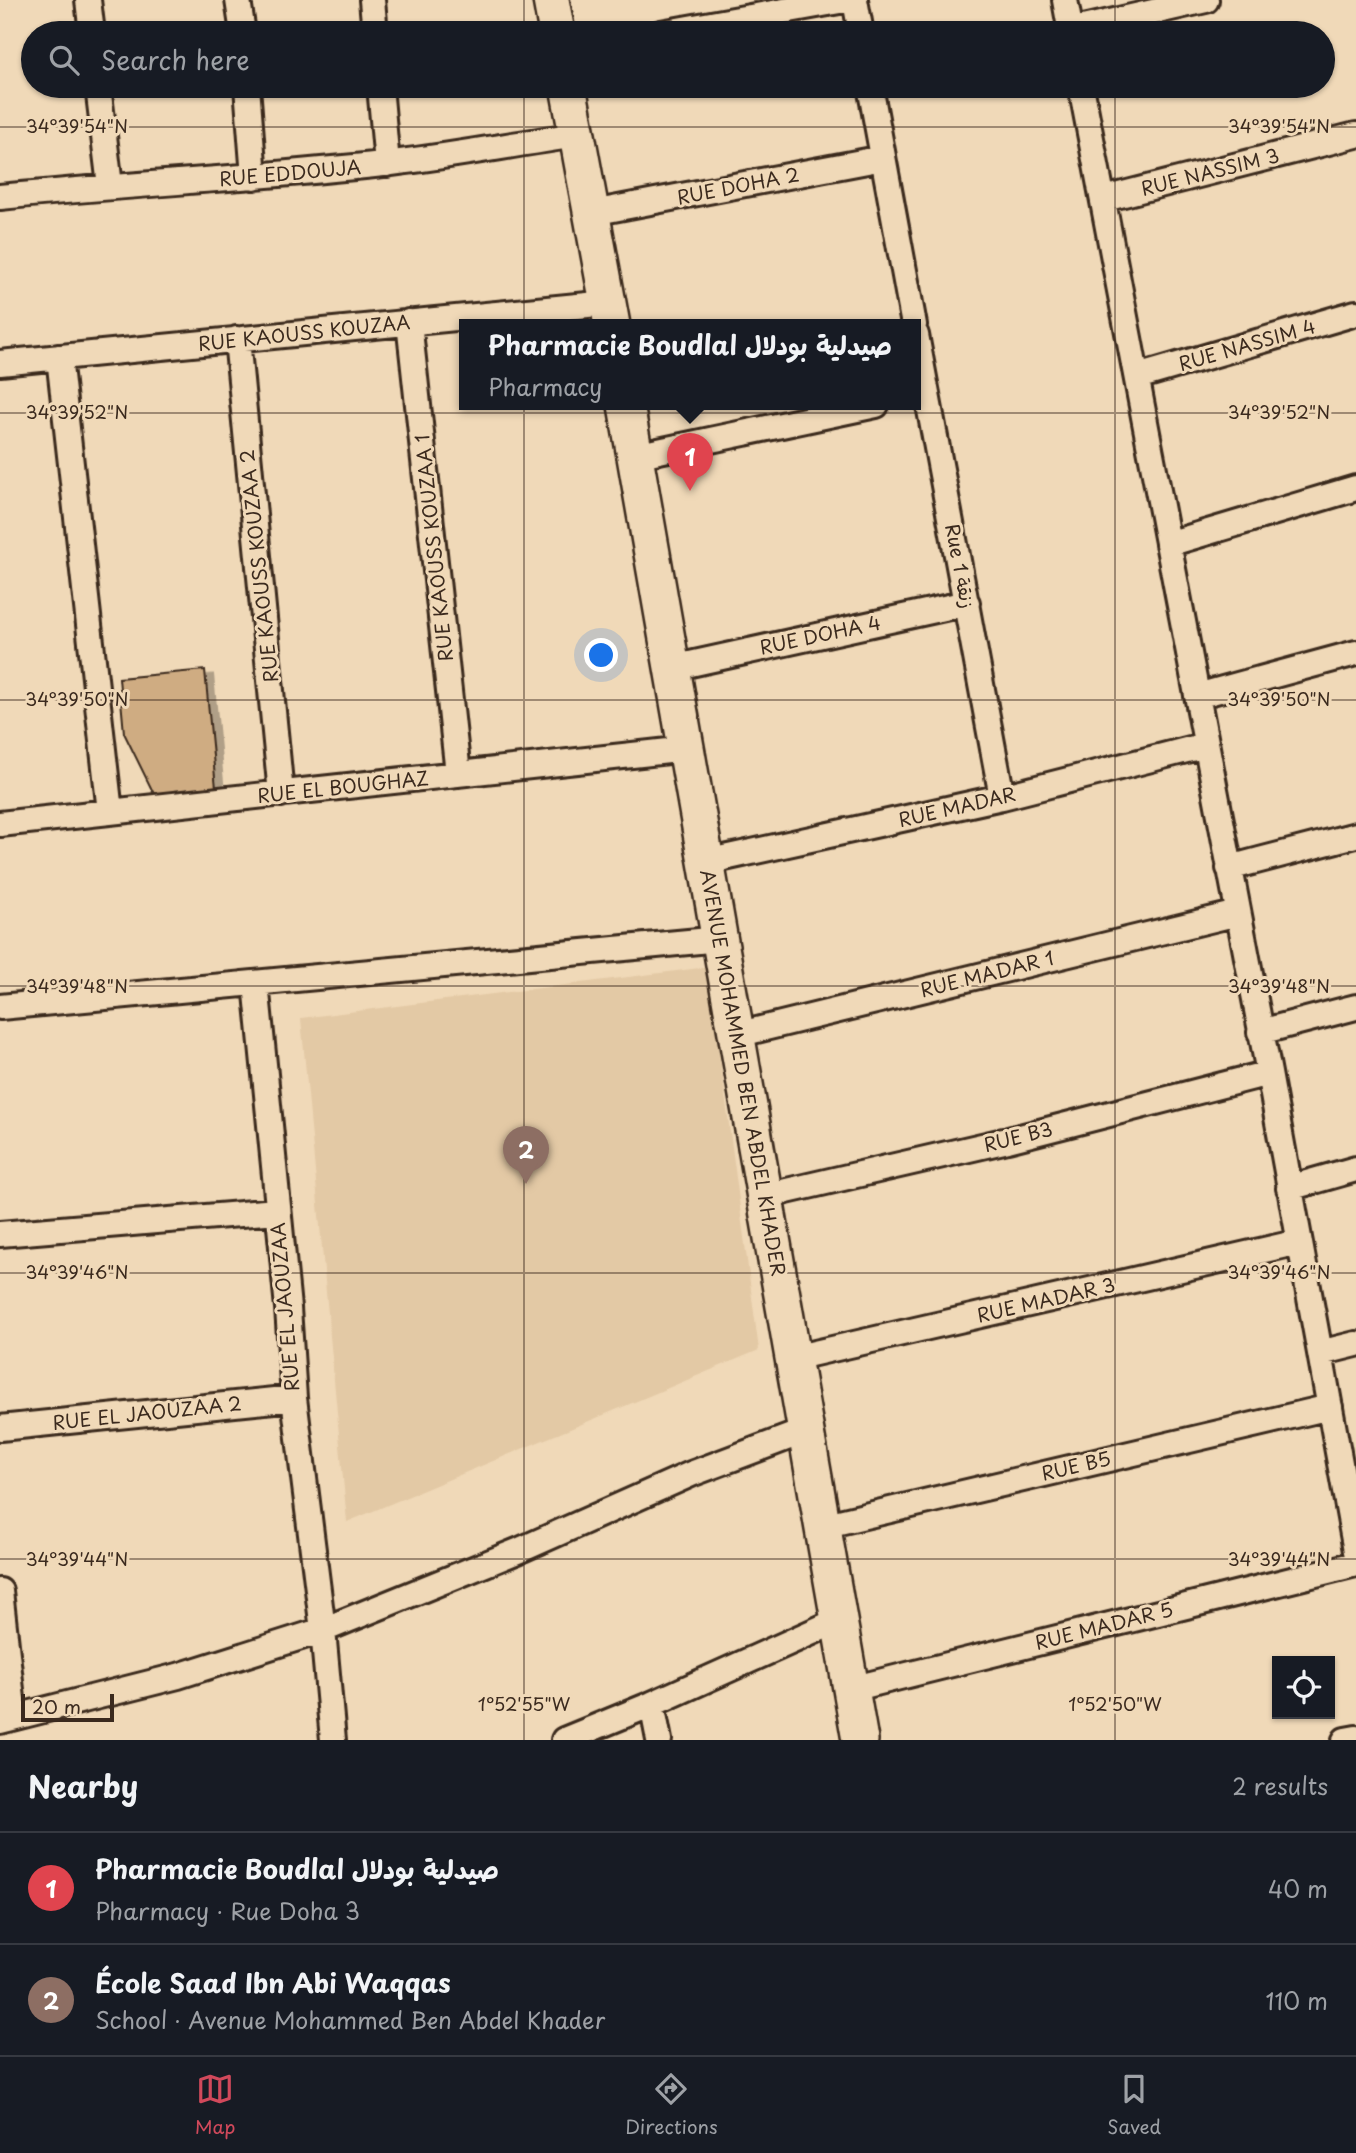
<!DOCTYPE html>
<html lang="en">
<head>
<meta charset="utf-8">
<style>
	:root { --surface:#171b24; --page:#242831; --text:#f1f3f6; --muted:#9ea1a6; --line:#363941; --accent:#d1495b }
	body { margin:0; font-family:"Playpen Sans","Playpen Sans Arabic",sans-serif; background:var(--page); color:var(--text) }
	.controls { position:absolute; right:21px; bottom:21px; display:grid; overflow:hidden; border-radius:0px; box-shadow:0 2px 5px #0004 }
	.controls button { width:63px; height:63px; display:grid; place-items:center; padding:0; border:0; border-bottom:2px solid var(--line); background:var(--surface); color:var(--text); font:35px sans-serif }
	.scale { position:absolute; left:21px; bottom:18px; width:93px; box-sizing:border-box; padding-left:7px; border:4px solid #3b2a1e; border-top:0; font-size:19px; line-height:24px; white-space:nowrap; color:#3b2a1e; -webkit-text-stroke:5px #f0d9b8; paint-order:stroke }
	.you { position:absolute; left:602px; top:656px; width:24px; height:24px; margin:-18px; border:5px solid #fff; border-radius:50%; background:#1a73e8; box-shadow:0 0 0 10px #1a73e833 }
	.badge { display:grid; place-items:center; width:46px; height:46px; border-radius:50%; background:var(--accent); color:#fff; font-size:23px; font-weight:700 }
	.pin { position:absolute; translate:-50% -58px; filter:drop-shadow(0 2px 4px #0008) }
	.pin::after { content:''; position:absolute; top:37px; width:24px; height:21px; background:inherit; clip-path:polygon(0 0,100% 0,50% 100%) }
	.popup { position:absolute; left:459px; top:319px; width:462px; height:91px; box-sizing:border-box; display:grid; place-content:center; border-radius:0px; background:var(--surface); filter:drop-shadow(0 2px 5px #0005); font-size:23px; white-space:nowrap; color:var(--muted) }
	.popup b { font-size:26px; color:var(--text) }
	.popup::after { content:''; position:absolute; left:50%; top:100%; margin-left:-14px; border:14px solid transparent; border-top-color:var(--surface) }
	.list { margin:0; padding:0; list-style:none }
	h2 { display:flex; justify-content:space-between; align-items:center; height:91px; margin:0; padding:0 28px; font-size:30px }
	h2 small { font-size:23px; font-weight:400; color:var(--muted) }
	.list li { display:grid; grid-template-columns:46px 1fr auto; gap:21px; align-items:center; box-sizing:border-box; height:112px; padding:0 28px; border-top:2px solid var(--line) }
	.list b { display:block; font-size:26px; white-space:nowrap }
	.list p { margin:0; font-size:23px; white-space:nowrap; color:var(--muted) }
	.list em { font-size:23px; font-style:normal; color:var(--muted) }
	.icon { flex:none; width:38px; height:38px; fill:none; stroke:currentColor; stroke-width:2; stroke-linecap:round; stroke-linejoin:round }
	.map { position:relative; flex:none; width:1356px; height:1740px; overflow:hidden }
	.search { position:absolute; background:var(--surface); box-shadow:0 2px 5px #0004; left:21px; right:21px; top:21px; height:77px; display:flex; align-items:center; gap:18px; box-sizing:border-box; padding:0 24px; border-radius:38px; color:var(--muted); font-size:26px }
	.sheet { height:315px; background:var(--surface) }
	nav { display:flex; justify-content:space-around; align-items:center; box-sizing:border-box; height:98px; border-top:2px solid var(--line); background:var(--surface); font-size:19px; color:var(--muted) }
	nav a { display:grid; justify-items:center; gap:4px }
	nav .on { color:var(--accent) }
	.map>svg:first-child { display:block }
	.built { fill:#e3c9a5 }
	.building { fill:#cfac82; stroke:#3b2a1e; stroke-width:2; filter:url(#shadow) }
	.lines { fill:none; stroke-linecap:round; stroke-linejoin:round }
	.street-casing { stroke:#3b2a1e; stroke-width:30 }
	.secondary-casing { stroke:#3b2a1e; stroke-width:40 }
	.street { stroke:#f0d9b8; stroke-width:24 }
	.secondary { stroke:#f0d9b8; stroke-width:35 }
	.ticks { fill:none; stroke:#3b2a1e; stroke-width:2; stroke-opacity:0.45 }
	.labels { text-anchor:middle; stroke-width:6; stroke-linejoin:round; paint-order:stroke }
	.street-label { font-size:19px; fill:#3b2a1e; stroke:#f0d9b8 }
	.ticks-label { font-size:18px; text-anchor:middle; fill:#3b2a1e; stroke:#f0d9b8; stroke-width:6; stroke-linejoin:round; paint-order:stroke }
</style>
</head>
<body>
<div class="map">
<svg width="1356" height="1740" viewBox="0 0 1356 1740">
	<defs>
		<filter id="shadow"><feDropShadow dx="8" dy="4.5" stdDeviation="0" flood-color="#0004"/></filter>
	</defs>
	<rect width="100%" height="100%" fill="#f0d9b8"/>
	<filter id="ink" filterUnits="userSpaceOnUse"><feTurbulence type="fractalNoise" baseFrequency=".0143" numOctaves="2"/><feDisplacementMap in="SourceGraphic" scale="14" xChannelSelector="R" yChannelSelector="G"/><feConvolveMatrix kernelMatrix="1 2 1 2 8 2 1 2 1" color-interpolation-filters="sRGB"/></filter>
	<g filter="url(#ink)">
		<path class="built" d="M708,967L759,1350L347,1522L301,1018Z"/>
		<path class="building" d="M205,670L216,788L154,794L124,733L119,678Z"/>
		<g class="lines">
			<defs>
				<path id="street" d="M88,0L92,33
					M238,0L243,33
					M372,0L375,33
					M855,0L861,33
					M1065,0L1071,33
					M1070,31L1206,0
					M661,33L845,0
					M98,86L110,186
					M247,86L254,177
					M380,86L387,164
					M870,86L914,325
					M1081,86L1269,1073L1356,1551
					M0,197C128,184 256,178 383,164C448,157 513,144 578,135
					M1104,199L1356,135
					M592,213L883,158
					M409,322L458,774
					M916,335L1002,797
					M237,339L281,794
					M59,357L110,812
					M0,363L608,303
					M1137,377L1356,313
					M635,456L876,405
					M1168,544L1356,488
					M672,668L967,603
					M1197,696L1356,653
					M0,824L687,749
					M706,862L1002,797L1206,745
					M1229,868L1356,835
					M256,983L288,1308L294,1398L323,1630L333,1740
					M0,1007L720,939
					M1260,1032L1356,1007
					M736,1035L1238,913
					M1289,1188L1356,1169
					M765,1196L1008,1140L1269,1073
					M0,1234L277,1211
					M1320,1353L1356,1344
					M793,1358L1299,1242
					M0,1428L294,1398
					M822,1526L1330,1407
					M0,1591L14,1717
					M851,1689L1356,1564
					M652,1704L659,1740
					M0,1721L178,1676L323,1630L520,1550L691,1474L805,1431
					M564,1740L652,1704L839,1620
					M1345,1740L1356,1738"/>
				<path id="secondary" d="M551,0L557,33
					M568,86L612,325
					M626,405L860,1740"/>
			</defs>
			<use href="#street" class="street-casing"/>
			<use href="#secondary" class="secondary-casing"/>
			<use href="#street" class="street"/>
			<use href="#secondary" class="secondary"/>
		</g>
	</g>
	<path class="ticks" d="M524,0V33M1115,0V33M524,86V1740M1115,86V1740M0,127H1356M0,413H1356M0,700H1356M0,986H1356M0,1273H1356M0,1559H1356"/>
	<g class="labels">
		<g class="street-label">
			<text transform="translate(1210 172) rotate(-14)" y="7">RUE NASSIM 3</text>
			<text transform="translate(290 173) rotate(-5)" y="7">RUE EDDOUJA</text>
			<text transform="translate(738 186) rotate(-11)" y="7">RUE DOHA 2</text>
			<text transform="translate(304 333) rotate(-6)" y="7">RUE KAOUSS KOUZAA</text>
			<text transform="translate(1247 345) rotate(-16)" y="7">RUE NASSIM 4</text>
			<text transform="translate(434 548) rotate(-96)" y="7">RUE KAOUSS KOUZAA 1</text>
			<text transform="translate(259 566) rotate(-96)" y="7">RUE KAOUSS KOUZAA 2</text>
			<text transform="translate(960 566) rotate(79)" y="7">Rue 1 زنقة</text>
			<text transform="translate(820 635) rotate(-12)" y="7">RUE DOHA 4</text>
			<text transform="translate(343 787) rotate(-6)" y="7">RUE EL BOUGHAZ</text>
			<text transform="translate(957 807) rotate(-13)" y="7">RUE MADAR</text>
			<text transform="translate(987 974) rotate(-14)" y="7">RUE MADAR 1</text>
			<text transform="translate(743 1073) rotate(80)" y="7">AVENUE MOHAMMED BEN ABDEL KHADER</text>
			<text transform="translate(1018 1137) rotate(-14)" y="7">RUE B3</text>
			<text transform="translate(1046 1300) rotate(-13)" y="7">RUE MADAR 3</text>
			<text transform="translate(285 1307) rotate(-95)" y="7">RUE EL JAOUZAA</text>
			<text transform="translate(147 1413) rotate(-6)" y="7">RUE EL JAOUZAA 2</text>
			<text transform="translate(1076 1466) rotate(-13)" y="7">RUE B5</text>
			<text transform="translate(1104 1626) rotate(-14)" y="7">RUE MADAR 5</text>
		</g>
	</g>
	<g class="ticks-label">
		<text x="77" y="133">34°39'54"N</text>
		<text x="1279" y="133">34°39'54"N</text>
		<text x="77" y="419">34°39'52"N</text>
		<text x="1279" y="419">34°39'52"N</text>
		<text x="77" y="706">34°39'50"N</text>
		<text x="1279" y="706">34°39'50"N</text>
		<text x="77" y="993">34°39'48"N</text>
		<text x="1279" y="993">34°39'48"N</text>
		<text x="77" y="1279">34°39'46"N</text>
		<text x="1279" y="1279">34°39'46"N</text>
		<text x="77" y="1566">34°39'44"N</text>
		<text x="1279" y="1566">34°39'44"N</text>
		<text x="524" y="1711">1°52'55"W</text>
		<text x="1115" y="1711">1°52'50"W</text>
	</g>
</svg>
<div class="controls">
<button><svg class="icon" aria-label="locate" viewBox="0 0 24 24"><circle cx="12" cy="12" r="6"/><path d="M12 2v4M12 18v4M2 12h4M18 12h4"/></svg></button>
</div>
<div class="scale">20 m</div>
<div class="you"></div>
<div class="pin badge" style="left:690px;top:491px;background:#e0444e">1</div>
<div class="popup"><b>Pharmacie Boudlal صيدلية بودلال</b>Pharmacy</div>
<div class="pin badge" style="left:526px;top:1184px;background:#8d6e63">2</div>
<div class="search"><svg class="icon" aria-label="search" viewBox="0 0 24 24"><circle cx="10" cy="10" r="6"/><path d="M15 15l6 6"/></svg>Search here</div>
</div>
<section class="sheet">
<h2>Nearby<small>2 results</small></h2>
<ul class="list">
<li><span class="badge" style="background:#e0444e">1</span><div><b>Pharmacie Boudlal صيدلية بودلال</b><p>Pharmacy · Rue Doha 3</p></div><em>40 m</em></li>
<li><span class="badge" style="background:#8d6e63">2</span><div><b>École Saad Ibn Abi Waqqas</b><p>School · Avenue Mohammed Ben Abdel Khader</p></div><em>110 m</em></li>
</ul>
</section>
<nav>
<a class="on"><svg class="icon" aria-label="map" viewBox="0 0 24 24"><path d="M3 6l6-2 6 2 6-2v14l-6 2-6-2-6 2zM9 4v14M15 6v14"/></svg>Map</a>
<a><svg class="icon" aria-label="directions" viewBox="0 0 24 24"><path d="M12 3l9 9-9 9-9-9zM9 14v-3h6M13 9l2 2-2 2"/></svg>Directions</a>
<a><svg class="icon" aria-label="saved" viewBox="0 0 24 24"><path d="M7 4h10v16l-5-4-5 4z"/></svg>Saved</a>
</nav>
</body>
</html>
